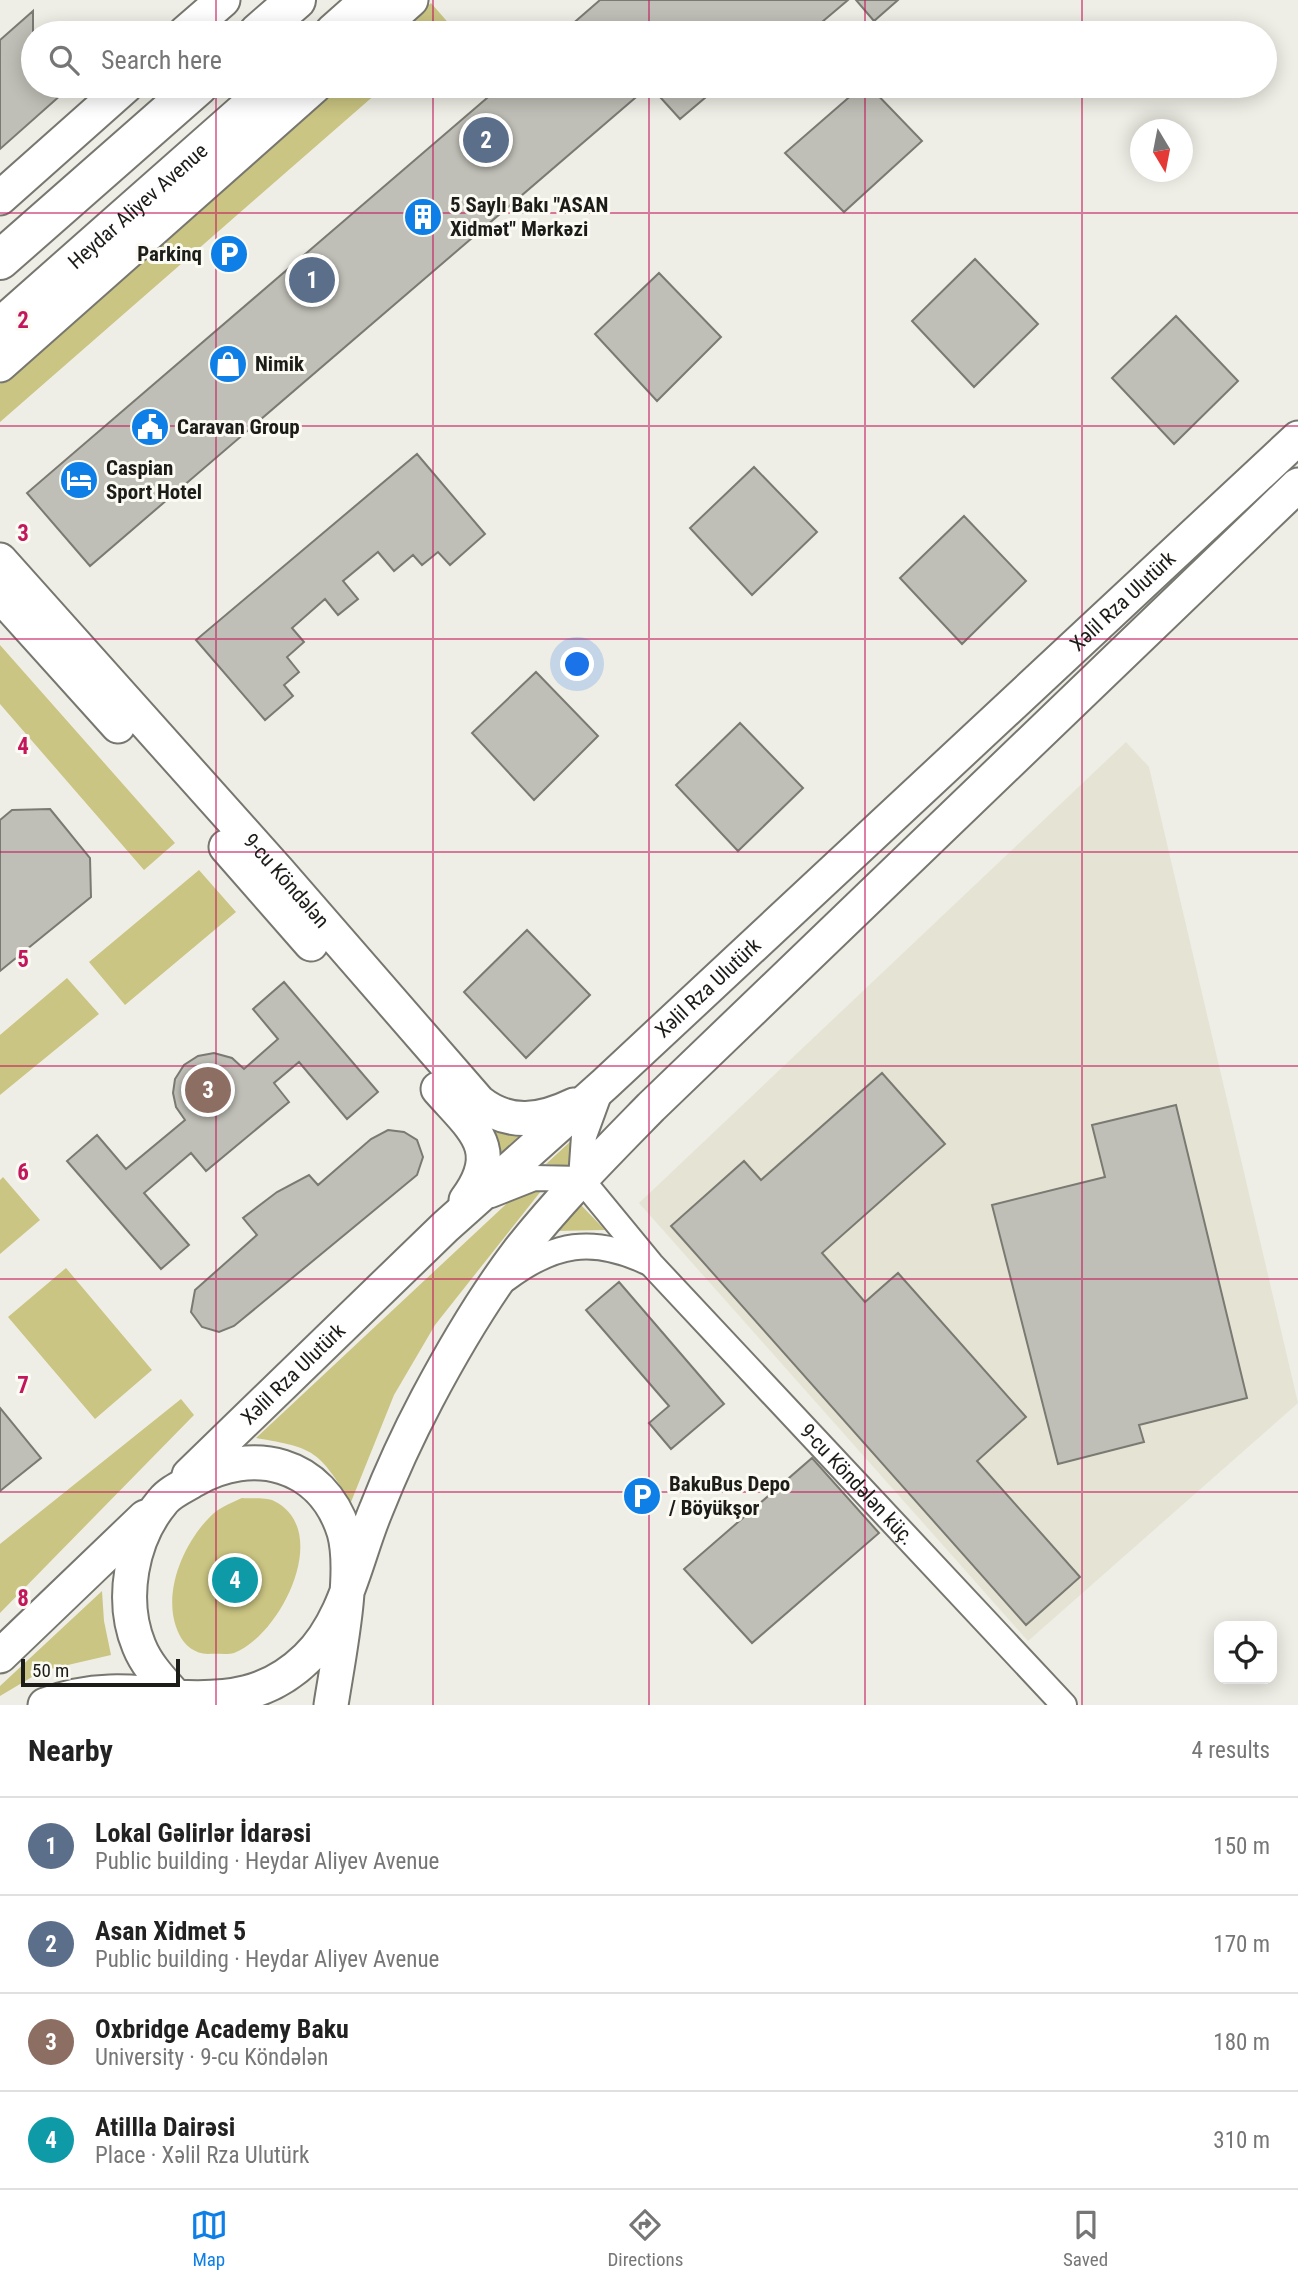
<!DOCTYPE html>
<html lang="en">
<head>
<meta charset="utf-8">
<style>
	:root { --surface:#fff; --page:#f6f6f6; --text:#222; --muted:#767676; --line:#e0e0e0; --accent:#0d7fe6 }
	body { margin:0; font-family:"Roboto Condensed",sans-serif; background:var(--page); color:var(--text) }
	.controls { position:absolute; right:21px; bottom:21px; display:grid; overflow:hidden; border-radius:14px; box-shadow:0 4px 18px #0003 }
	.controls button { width:63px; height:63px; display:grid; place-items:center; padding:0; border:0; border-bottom:2px solid var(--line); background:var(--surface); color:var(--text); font:35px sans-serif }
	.compass { position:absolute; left:1130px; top:119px; width:63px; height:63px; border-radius:50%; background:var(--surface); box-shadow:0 4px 18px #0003; rotate:170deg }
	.scale { position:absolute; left:21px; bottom:18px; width:159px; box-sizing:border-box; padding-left:7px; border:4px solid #1c1c19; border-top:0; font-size:19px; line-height:24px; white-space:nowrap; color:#1c1c19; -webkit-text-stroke:5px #fcfbf3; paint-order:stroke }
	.you { position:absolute; left:578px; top:665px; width:24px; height:24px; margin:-18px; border:5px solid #fff; border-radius:50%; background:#1a73e8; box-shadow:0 0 0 10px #1a73e833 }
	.badge { display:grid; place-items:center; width:46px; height:46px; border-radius:50%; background:var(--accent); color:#fff; font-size:23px; font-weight:700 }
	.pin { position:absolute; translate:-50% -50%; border:4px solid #fff; box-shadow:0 2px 7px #0006 }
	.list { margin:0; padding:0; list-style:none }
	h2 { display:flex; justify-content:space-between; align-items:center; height:91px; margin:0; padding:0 28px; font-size:30px }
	h2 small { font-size:23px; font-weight:400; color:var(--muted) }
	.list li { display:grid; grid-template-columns:46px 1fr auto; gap:21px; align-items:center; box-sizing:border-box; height:98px; padding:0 28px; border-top:2px solid var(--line) }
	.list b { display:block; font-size:26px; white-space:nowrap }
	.list p { margin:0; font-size:23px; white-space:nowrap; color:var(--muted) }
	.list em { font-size:23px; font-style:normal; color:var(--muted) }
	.icon { flex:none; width:38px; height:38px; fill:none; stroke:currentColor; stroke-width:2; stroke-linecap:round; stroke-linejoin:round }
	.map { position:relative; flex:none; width:1298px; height:1705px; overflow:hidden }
	.search { position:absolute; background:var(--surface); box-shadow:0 4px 18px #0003; left:21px; right:21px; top:21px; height:77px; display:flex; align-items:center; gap:18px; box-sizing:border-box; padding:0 24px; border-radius:38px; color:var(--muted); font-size:26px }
	.sheet { height:483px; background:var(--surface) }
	nav { display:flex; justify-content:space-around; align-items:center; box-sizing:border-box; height:98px; border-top:2px solid var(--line); background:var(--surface); font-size:19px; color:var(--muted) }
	nav a { display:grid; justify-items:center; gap:4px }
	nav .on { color:var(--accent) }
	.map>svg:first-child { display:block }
	.built { fill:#e4e3d4 }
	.green { fill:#cac582 }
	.building { fill:#bfbfb7; stroke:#7a7972; stroke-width:2 }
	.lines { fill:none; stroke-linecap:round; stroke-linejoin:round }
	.street-casing { stroke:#777770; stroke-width:28 }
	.secondary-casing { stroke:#777770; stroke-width:37 }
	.highway-casing { stroke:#777770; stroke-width:42 }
	.street { stroke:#fff; stroke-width:24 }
	.secondary { stroke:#fff; stroke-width:33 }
	.highway { stroke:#fff; stroke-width:38 }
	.grid { fill:none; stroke:#c2185b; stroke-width:2; stroke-opacity:0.55 }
	.labels { text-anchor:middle; stroke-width:6; stroke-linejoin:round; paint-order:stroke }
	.poi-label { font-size:21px; font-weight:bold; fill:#1c1c19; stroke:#fcfbf3; text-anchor:start }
	.street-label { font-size:21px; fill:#1c1c19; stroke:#fcfbf3 }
	.grid-label { font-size:23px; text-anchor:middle; font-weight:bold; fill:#c2185b; stroke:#fcfbf3; stroke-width:6; stroke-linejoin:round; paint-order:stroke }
</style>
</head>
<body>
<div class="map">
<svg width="1298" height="1705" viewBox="0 0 1298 1705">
	<rect width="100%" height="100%" fill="#eeeee6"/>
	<path class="built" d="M1126,742L1149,767L1298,1403L1028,1641L639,1203Z"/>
	<path class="green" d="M431,3L452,27L445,33H397Z
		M338,86H385L0,422V384Z
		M0,645L175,843L144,870L0,704Z
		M199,870L236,912L125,1005L89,962Z
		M67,978L99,1014L0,1095V1035Z
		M491,1129L532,1132L497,1165Z
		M572,1140V1162L567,1166L546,1164Z
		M3,1177L40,1220L0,1254V1180Z
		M541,1191L435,1325L394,1395L351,1502C318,1451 316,1448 256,1438L519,1192Z
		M580,1204L605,1230L555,1231Z
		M66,1268L152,1370L95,1419L8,1317Z
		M181,1399L194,1415L0,1613V1544Z
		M242,1498C251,1499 266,1497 274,1501C333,1530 281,1635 234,1653C227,1655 215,1653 208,1654C195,1654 184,1645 179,1634C160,1595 184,1540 214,1513C221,1507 233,1502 242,1498Z
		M102,1591L104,1621L111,1655L42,1671L0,1696V1686Z"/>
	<path class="building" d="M600,0H848L809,33H562Z
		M856,0H898L874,21Z
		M33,11V86H71L0,149V40Z
		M501,86H649L90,566L27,493Z
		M650,86H719L680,119Z
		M862,86H869L922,141L844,212L785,153Z
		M975,259L1038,324L974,387L912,321Z
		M659,273L721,337L657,401L595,334Z
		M1176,316L1238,381L1174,444L1112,378Z
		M417,454L485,534L450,565L438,552L422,565L413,555L394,571L378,552L343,581L358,599L338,615L325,599L292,628L304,642L287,657L299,672L284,685L293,696L265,720L196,640Z
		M754,467L817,532L752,595L690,528Z
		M964,516L1026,581L962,644L900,578Z
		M536,672L598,736L534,800L472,733Z
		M740,723L803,788L738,851L676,785Z
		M50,809L90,858L91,897L0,971V820L12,810Z
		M527,930L590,995L526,1058L464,992Z
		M284,982L378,1092L347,1119L299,1062L274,1083L289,1102L206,1171L191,1153L144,1193L189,1245L161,1269L67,1161L97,1135L126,1169L185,1120L176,1107L173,1093L175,1079L184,1065L198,1056L214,1053L232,1058L244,1069L278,1039L253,1009Z
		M882,1073L945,1144L822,1253L865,1302L898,1273L1026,1417L977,1461L1080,1577L1026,1625L671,1226L744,1161L761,1180Z
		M1176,1105L1247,1398L1139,1425L1144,1442L1058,1464L992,1205L1105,1177L1092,1125Z
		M388,1130L404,1132L417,1140L423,1157L417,1175L234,1326L219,1332L202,1327L191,1312L195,1290L257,1235L243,1218L277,1192L309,1175L318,1185L371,1139Z
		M619,1282L724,1404L671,1449L649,1423L669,1406L586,1310Z
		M0,1408L41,1458L0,1491Z
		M812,1458L879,1533L752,1643L684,1569Z"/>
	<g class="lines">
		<defs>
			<g id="street">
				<path id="s1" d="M600,1092L584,1136L581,1179L651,1264L1064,1705"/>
				<path d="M491,1195L534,1178L581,1179"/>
				<path d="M506,1279C554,1243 592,1236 647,1262"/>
			</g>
			<g id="secondary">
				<path d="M185,33L223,0"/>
				<path d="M374,33L411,0"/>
				<path d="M0,198L126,86"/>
				<path d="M0,365L315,86"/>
				<path id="s2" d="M0,560L279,872L479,1102C509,1126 541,1121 574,1105"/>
				<path d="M0,595L118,726"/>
				<path d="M226,847L311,944"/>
				<path d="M438,1089C473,1129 504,1149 466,1200"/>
				<path id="s3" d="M189,1475L445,1227L605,1084L1298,438"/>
				<path d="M0,1656L145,1517"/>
				<path d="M45,1705C90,1688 129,1690 176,1697L183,1705"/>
				<path d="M331,1705C338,1659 356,1574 344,1532C322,1462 252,1446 194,1480C184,1486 170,1492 163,1501C131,1539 120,1600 139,1646C147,1666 162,1681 176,1697C228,1700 269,1695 307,1658C346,1621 356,1557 376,1510C391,1472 408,1435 427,1399C454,1348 484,1297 519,1251C559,1200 605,1154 651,1107L1298,485"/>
			</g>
			<g id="highway">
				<path d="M258,33L296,0"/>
				<path d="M334,33L371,0"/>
				<path d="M0,260L198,86"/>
				<path id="s4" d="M0,328L274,86"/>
			</g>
		</defs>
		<use href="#street" class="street-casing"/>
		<use href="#secondary" class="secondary-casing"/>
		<use href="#highway" class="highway-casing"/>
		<use href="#street" class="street"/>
		<use href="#secondary" class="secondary"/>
		<use href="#highway" class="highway"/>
	</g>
	<path class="grid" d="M216,0V33M433,0V33M649,0V33M865,0V33M1082,0V33M216,86V1705M433,86V1705M649,86V1705M865,86V1705M1082,86V1705M0,213H1298M0,426H1298M0,639H1298M0,852H1298M0,1066H1298M0,1279H1298M0,1492H1298"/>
	<defs>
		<symbol id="building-disc" viewBox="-11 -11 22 22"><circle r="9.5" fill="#0d7fe6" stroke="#fcfbf3"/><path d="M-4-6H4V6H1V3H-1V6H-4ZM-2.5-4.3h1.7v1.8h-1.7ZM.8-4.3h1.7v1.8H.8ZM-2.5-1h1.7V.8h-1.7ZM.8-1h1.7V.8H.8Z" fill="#fff"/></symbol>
		<symbol id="parking-disc" viewBox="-11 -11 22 22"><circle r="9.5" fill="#0d7fe6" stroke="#fcfbf3"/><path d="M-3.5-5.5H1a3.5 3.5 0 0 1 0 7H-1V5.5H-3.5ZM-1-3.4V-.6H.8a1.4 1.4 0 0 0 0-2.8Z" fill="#fff"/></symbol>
		<symbol id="shop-disc" viewBox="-11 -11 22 22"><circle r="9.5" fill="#0d7fe6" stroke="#fcfbf3"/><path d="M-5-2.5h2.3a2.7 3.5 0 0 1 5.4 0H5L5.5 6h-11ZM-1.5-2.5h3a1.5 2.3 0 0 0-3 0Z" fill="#fff"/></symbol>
		<symbol id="civic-disc" viewBox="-11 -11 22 22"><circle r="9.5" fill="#0d7fe6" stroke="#fcfbf3"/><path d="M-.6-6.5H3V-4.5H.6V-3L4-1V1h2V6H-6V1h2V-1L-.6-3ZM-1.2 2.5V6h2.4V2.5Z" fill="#fff"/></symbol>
		<symbol id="hotel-disc" viewBox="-11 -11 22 22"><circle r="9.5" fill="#0d7fe6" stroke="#fcfbf3"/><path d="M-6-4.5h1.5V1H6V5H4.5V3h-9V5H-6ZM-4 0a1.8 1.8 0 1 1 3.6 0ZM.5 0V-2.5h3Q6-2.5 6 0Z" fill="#fff"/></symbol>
	</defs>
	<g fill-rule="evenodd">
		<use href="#building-disc" x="401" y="195" width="44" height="44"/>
		<use href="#parking-disc" x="207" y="232" width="44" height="44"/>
		<use href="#shop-disc" x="206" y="342" width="44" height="44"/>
		<use href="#civic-disc" x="128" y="405" width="44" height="44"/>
		<use href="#hotel-disc" x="57" y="458" width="44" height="44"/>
		<use href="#parking-disc" x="620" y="1474" width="44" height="44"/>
	</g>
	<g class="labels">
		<g class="poi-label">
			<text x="450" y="212">5 Saylı Bakı "ASAN<tspan x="450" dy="24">Xidmət" Mərkəzi</tspan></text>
			<text x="202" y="261" text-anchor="end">Parkinq</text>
			<text x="255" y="371">Nimik</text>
			<text x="177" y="434">Caravan Group</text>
			<text x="106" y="475">Caspian<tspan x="106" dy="24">Sport Hotel</tspan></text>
			<text x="669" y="1491">BakuBus Depo<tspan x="669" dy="24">/ Böyükşor</tspan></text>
		</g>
		<g class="street-label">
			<text dy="7" stroke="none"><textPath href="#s4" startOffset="184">Heydar Aliyev Avenue</textPath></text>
			<text dy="7" stroke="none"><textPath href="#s3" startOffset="1279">Xəlil Rza Ulutürk</textPath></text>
			<text dy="7" stroke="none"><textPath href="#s2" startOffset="430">9-cu Köndələn</textPath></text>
			<text dy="7" stroke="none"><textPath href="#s3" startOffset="712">Xəlil Rza Ulutürk</textPath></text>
			<text dy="7" stroke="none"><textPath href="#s3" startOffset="145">Xəlil Rza Ulutürk</textPath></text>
			<text dy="7" stroke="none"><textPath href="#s1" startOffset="502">9-cu Köndələn küç.</textPath></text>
		</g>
	</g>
	<g class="grid-label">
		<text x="23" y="328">2</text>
		<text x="23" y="541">3</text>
		<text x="23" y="754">4</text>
		<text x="23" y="967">5</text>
		<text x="23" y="1180">6</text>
		<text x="23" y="1393">7</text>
		<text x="23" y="1606">8</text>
	</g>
</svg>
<div class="controls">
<button><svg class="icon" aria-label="locate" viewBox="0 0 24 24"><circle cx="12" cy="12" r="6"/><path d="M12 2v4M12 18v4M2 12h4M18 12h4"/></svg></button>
</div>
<svg class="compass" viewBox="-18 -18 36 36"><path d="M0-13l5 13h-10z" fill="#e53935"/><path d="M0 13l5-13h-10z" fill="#767676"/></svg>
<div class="scale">50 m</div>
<div class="you"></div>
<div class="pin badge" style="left:312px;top:280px;background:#5c6f8a">1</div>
<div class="pin badge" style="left:486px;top:140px;background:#5c6f8a">2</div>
<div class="pin badge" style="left:208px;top:1090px;background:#8d6e63">3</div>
<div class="pin badge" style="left:235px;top:1580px;background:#0f9aa8">4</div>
<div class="search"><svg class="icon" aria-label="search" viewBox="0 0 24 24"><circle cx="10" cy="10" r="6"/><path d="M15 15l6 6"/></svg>Search here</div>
</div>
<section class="sheet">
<h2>Nearby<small>4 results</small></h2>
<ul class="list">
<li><span class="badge" style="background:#5c6f8a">1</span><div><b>Lokal Gəlirlər İdarəsi</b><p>Public building · Heydar Aliyev Avenue</p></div><em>150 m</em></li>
<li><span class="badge" style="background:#5c6f8a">2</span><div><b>Asan Xidmet 5</b><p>Public building · Heydar Aliyev Avenue</p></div><em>170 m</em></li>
<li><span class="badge" style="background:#8d6e63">3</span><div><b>Oxbridge Academy Baku</b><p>University · 9-cu Köndələn</p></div><em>180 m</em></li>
<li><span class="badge" style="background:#0f9aa8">4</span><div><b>Atillla Dairəsi</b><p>Place · Xəlil Rza Ulutürk</p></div><em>310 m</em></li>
</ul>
</section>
<nav>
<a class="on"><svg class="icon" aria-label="map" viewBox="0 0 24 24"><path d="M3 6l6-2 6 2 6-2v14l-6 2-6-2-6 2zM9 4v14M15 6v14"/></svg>Map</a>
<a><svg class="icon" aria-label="directions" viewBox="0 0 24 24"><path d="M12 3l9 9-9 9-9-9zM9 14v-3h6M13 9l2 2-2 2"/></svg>Directions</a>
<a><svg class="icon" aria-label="saved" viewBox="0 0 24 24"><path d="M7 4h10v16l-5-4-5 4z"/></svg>Saved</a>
</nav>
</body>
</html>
